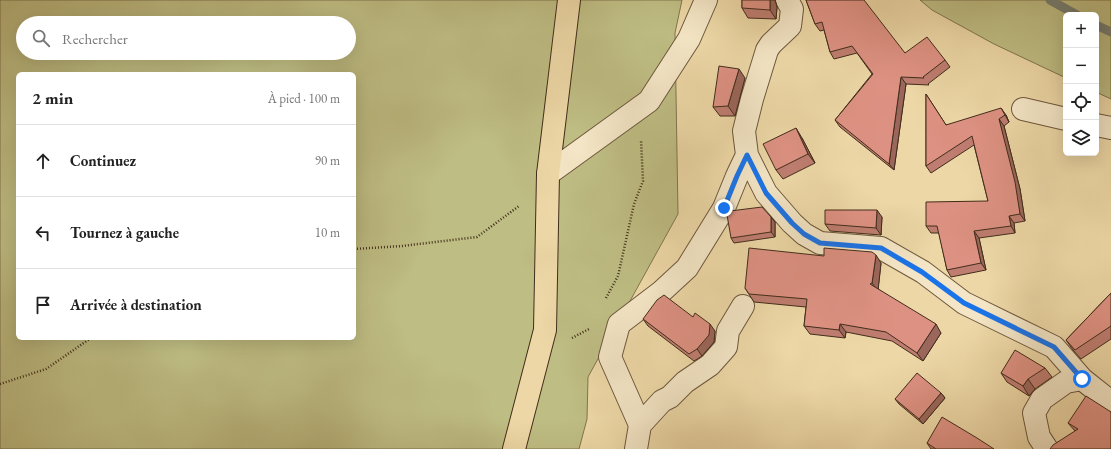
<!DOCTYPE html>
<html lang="fr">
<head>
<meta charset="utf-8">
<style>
	:root { --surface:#fff; --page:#f6f6f6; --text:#222; --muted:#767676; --line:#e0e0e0 }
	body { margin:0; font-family:"EB Garamond",serif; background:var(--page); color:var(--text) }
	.controls { position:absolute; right:12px; top:12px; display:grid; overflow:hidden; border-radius:6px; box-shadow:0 4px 16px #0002 }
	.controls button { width:36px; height:36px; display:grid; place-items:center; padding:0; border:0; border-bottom:1px solid var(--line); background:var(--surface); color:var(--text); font:20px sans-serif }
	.stop { position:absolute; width:12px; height:12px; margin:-9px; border:3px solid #1a73e8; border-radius:50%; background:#fff }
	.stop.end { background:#1a73e8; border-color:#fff; box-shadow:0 1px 4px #0008 }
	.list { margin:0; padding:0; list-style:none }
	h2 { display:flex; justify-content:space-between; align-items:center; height:52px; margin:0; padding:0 16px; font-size:17px }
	h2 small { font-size:13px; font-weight:400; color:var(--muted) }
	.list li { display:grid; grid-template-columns:26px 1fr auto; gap:12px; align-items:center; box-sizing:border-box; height:72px; padding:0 16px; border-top:1px solid var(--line) }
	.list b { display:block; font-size:15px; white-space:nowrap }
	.list em { font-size:13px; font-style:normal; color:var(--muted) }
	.icon { flex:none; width:22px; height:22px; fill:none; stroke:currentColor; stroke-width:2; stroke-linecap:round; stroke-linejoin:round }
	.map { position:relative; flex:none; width:1111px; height:449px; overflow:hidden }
	.search { position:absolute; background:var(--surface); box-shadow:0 4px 16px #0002; left:16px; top:16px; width:340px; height:44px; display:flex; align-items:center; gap:10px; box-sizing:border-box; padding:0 14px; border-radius:22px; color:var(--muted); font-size:15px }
	.panel { position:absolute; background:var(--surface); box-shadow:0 4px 16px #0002; left:16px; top:72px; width:340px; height:268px; border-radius:6px }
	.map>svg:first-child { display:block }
	.green { fill:#bebd83; stroke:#80754f; fill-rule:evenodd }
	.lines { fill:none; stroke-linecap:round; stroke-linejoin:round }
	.stream { stroke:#778074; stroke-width:9 }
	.street-casing { stroke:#6d583e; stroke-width:24 }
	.highway-casing { stroke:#422d1b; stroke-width:24 }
	.path { stroke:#422d1b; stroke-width:2.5; stroke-dasharray:1 2; stroke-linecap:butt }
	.street { stroke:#f3e5c5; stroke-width:22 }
	.highway { stroke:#edd7a6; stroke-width:22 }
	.wall { fill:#be7d70; stroke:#422d1b }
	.shaded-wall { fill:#9b665b; stroke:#422d1b }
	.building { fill:#dd9182; stroke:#422d1b }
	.route { stroke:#1a73e8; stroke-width:5 }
</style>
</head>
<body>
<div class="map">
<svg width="1111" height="449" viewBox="0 0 1111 449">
	<rect width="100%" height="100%" fill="#edd7a6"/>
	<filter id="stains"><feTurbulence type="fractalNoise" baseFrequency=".005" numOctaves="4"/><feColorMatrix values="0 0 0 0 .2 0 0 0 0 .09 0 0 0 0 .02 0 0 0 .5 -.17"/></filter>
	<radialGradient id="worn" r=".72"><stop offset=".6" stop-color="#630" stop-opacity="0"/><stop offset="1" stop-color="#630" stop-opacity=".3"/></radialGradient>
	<path class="green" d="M0,0H682L675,33L678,214L588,377L587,419L579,449H0ZM23,23H349V53H23ZM18,74H354V338H18Z
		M920,0H1111V99L1096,92V15H1066V78L994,44L932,10Z"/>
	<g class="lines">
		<path class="stream" d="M1050,0L1077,15
			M1096,25L1111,32"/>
		<defs>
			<path id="street" d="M1023,109L1066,119
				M1096,125L1111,128
				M747,155L766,193L792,223L804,234L820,243L881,248L923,272L964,303L1054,347L1082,379
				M548,174L649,101L689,39L706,0
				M640,425L662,401L670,397L685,382L710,365L726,347L728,331L743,306
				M636,449L640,425L610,357L619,324L661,292L687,268L724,208L737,176L747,155L744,131L752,99L767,50L771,44L790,26L792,9L787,0
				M1047,449L1039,437L1034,413L1042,399L1066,382L1082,379L1111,402"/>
			<path id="highway" d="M514,449L545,330L548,174L569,0"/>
		</defs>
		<use href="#street" class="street-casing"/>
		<use href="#highway" class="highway-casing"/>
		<path class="path" d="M354,249L402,246L477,237L519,206
			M606,298L618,276L634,204L643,181L641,140
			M572,338L589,329
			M0,384L46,369L91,338"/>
		<use href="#street" class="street"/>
		<use href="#highway" class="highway"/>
	</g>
	<path class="wall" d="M742,0H775L777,7L776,19L748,18L742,8Z
		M806,0L905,53L945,60L950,67L928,84L929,85L906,84L894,170L840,127L835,120L872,74L857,53L834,59L830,52L824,30L820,31L815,24Z
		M745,78L735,116H720L713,107Z
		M926,94L946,125L1006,115L1009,122L1004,126L1020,189L1025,221L1014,223L1015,233L979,238L986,270L951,277L947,270L939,233H931L926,226L988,201L974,145L931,173L926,166Z
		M802,138L815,163L783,179L776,170Z
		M771,217L775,222V237L734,243L731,238Z
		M882,217L881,235L830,231L825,224Z
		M881,263L878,289L941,333L923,361L892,341L846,332L845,338L810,334L804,326L806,307L754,302L745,288Z
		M1111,293V339L1081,359L1073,350L1066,340Z
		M693,317L715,331L714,342L702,356L694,361L648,326L643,319Z
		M1045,368L1052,377L1035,389L1029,396L1007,382L1001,373Z
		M941,393L945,398L923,424L899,404L895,399Z
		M1111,412L1075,431L1068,423Z
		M927,443L994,449H931Z"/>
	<path class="shaded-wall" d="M770,0H775L777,7L776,19L770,10Z
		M739,69L745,78L735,116L728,106Z
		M901,77L906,84L894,170L889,164Z
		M1001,108L1006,115L1009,122Z
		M999,119L1004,126L1020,189L1025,221L1020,214Z
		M796,128L802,138L815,163L808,154Z
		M877,210L882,217L881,235L876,228Z
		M1009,216L1014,223L1015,233L1011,226Z
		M771,217L775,222V237L771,232Z
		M974,231L979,238L986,270L981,263Z
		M876,255L881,263L878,291L872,283Z
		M710,324L715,331L714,342L702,356L697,349Z
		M840,324L846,332L845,338L839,330Z
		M936,324L941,333L923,361L917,353Z
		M1028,379L1035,389L1029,396L1023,386Z
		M941,393L945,398L923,424L919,419Z"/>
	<path class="building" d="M742,0H770V10L742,8Z
		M806,0H864L905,53L927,37L945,60L923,77L924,78L901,77L889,164L835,120L873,74L852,46L830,52L822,22L815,24Z
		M719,66L739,69L728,106L713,107Z
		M926,94L946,125L1001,108L1005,115L999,119L1015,182L1020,214L1009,216L1011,226L974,231L981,263L947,270L937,226H926V202L988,201L972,136L926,166Z
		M796,128L808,154L776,170L763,144Z
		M762,207L771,217V232L731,238L727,215L730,211Z
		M825,210H877L876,228L825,224Z
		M749,248L824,256V248L872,252L876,255L872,283L870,284L936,324L917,353L886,332L840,324L839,330L804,326L807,299L749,294L745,288Z
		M1111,293V326L1075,350L1066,340Z
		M664,295L693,317L695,313L710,324L709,335L697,349L689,354L643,319L657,300Z
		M1015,350L1045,368L1028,379L1023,386L1001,373Z
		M917,373L941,393L919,419L895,399Z
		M1086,396L1111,412V449H1050L1053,445L1078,429L1068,423Z
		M942,417L977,438L994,449H936L927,443Z"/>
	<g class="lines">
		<path class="route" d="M724,208L737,176L747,155L766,193L792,223L804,234L820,243L881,248L922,272L964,303L1054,347L1082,379"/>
	</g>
	<rect width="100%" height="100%" filter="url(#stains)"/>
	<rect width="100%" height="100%" fill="url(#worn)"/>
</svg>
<div class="controls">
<button>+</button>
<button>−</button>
<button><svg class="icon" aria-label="locate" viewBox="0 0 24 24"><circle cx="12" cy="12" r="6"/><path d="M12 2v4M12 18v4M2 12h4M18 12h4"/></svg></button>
<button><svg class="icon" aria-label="layers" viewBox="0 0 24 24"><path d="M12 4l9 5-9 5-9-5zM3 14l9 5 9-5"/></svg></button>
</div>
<div class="stop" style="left:1082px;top:379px"></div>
<div class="stop end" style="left:724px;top:208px"></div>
<div class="search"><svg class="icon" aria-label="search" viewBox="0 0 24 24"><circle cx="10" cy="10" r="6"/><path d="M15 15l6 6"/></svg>Rechercher</div>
<section class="panel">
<h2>2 min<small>À pied · 100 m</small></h2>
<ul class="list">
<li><svg class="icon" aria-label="ahead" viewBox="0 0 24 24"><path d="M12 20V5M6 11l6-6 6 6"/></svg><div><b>Continuez</b></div><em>90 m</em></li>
<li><svg class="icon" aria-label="left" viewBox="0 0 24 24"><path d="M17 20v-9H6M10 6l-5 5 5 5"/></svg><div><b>Tournez à gauche</b></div><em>10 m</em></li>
<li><svg class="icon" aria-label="arrive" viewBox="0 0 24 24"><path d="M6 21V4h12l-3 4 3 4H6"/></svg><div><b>Arrivée à destination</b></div></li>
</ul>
</section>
</div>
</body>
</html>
